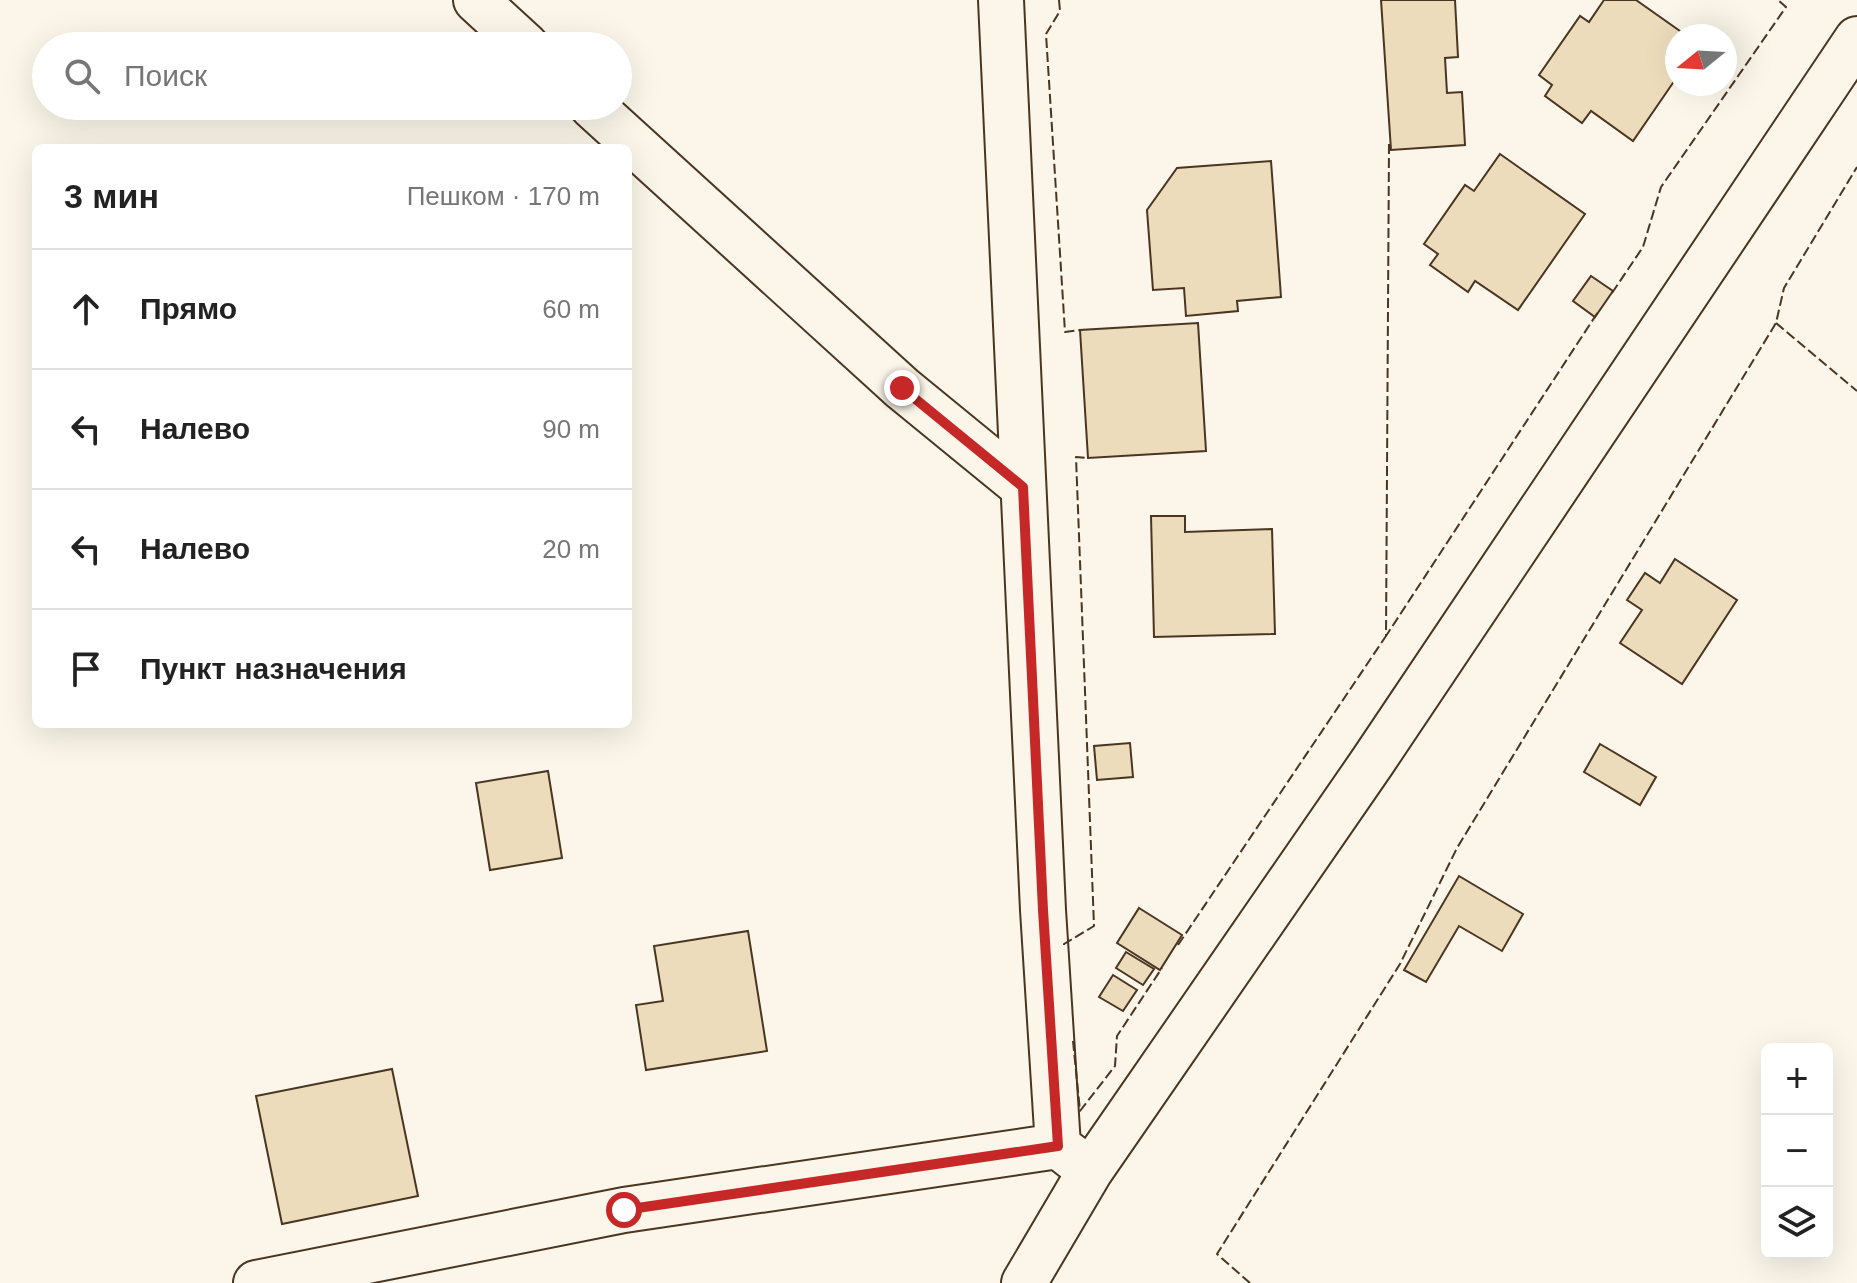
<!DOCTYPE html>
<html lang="ru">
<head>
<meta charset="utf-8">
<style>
	:root { --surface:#fff; --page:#f2f2f2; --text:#222; --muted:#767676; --line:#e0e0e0 }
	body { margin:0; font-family:Arial,sans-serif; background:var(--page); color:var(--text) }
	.controls { position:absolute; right:24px; bottom:24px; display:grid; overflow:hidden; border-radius:12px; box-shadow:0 8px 32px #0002 }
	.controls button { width:72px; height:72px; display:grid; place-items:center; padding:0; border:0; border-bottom:2px solid var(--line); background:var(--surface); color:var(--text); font:40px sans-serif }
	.compass { position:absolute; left:1665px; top:24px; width:72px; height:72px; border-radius:50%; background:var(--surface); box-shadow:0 8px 32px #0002; rotate:252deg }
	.stop { position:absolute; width:24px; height:24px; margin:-18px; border:6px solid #c62828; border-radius:50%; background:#fff }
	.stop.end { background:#c62828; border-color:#fff; box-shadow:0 2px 8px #0008 }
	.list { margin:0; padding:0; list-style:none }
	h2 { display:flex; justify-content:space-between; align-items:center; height:104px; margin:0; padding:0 32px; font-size:34px }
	h2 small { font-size:26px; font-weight:400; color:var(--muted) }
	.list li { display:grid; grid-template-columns:52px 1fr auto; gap:24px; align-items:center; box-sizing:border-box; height:120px; padding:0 32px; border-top:2px solid var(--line) }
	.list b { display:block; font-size:30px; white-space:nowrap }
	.list em { font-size:26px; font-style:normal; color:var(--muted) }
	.icon { flex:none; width:44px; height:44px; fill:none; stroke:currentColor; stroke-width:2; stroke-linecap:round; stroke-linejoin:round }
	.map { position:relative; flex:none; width:1857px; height:1283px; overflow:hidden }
	.search { position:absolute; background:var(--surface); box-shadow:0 8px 32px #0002; left:32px; top:32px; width:600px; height:88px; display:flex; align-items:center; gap:20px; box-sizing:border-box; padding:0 28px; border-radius:44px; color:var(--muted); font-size:30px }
	.panel { position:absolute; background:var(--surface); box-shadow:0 8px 32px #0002; left:32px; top:144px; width:600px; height:584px; border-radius:12px }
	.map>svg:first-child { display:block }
	.building { fill:#ecdcbc; stroke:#4a3520; stroke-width:2 }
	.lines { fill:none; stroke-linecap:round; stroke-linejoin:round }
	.minor-casing { stroke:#4a3520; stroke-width:48 }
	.minor { stroke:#fbf6e9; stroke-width:44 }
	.fence { stroke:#4a3520; stroke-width:2; stroke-dasharray:10 4; stroke-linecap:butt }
	.route { stroke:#c62828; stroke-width:10 }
</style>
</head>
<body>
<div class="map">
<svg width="1857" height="1283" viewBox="0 0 1857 1283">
	<rect width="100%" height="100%" fill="#fbf6e9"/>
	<path class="building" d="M1381,0H1455L1458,57L1445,58L1447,93L1462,92L1465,145L1391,150Z
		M1604,0H1636L1687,36H1677V77L1633,141L1591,111L1582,123L1545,96L1552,85L1539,75L1580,16L1589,22Z
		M1500,154L1585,214L1518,310L1475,281L1468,292L1430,265L1438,254L1424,244L1465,185L1474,191Z
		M1271,161L1281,297L1237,301L1238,311L1186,316L1184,288L1153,290L1147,210L1177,168Z
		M1591,276L1613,291L1595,317L1573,301Z
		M1198,323L1206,451L1088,458L1080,330Z
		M1151,516H1185V532L1272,529L1275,634L1154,637Z
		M1675,559L1737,600L1682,684L1620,643L1642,610L1627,600L1645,573L1660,583Z
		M1130,743L1133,777L1097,780L1094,746Z
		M1600,744L1656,777L1640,805L1584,772Z
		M548,771L562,858L490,870L476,783Z
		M1459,876L1523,914L1502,951L1459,926L1426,982L1404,970Z
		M1139,908L1182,935L1160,970L1117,943Z
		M748,931L767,1051L646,1070L636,1005L663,1001L654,946Z
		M1126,952L1154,969L1143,985L1116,968Z
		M1113,975L1137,990L1123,1011L1099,997Z
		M392,1069L418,1196L282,1224L256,1096Z"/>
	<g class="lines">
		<defs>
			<path id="minor" d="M476,0L526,46
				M1001,0L1043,910L1058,1146
				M592,106L902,388L1023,487
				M256,1283L624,1210L1058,1146L1080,1163
				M1024,1283L1090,1171L1373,761L1857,39"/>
		</defs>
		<use href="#minor" class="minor-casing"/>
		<use href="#minor" class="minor"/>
		<path class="fence" d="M1059,0L1060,11L1046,34L1065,332L1080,330
			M1389,144L1386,636L1598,312
			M1612,293L1643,247L1661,187L1786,7L1778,0
			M1776,323L1857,391
			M1064,945V944L1094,926L1076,457L1088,458
			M1178,945L1386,636
			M1073,1041L1080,1111L1115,1066L1117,1036L1162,968
			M1250,1283L1217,1254L1400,964L1457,848L1776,323L1784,288L1857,167"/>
	</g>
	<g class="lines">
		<path class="route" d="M624,1210L1058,1146L1043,910L1023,487L902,388"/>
	</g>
</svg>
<div class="controls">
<button>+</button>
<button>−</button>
<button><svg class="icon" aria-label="layers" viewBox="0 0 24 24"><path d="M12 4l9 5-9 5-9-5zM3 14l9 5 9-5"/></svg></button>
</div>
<svg class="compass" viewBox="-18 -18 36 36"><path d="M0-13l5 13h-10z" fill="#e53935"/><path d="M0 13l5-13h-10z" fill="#767676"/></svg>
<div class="stop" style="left:624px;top:1210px"></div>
<div class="stop end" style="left:902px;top:388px"></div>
<div class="search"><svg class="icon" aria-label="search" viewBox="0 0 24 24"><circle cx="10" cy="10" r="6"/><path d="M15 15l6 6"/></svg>Поиск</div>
<section class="panel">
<h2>3 мин<small>Пешком · 170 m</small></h2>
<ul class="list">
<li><svg class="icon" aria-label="ahead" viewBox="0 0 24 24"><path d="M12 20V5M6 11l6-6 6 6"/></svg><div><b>Прямо</b></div><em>60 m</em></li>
<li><svg class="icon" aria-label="left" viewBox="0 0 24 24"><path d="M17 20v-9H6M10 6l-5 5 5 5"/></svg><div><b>Налево</b></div><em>90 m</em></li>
<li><svg class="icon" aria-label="left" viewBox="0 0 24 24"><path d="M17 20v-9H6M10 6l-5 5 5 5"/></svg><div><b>Налево</b></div><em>20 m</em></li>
<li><svg class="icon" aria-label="arrive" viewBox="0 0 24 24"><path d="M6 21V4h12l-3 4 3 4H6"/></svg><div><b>Пункт назначения</b></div></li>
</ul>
</section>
</div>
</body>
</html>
